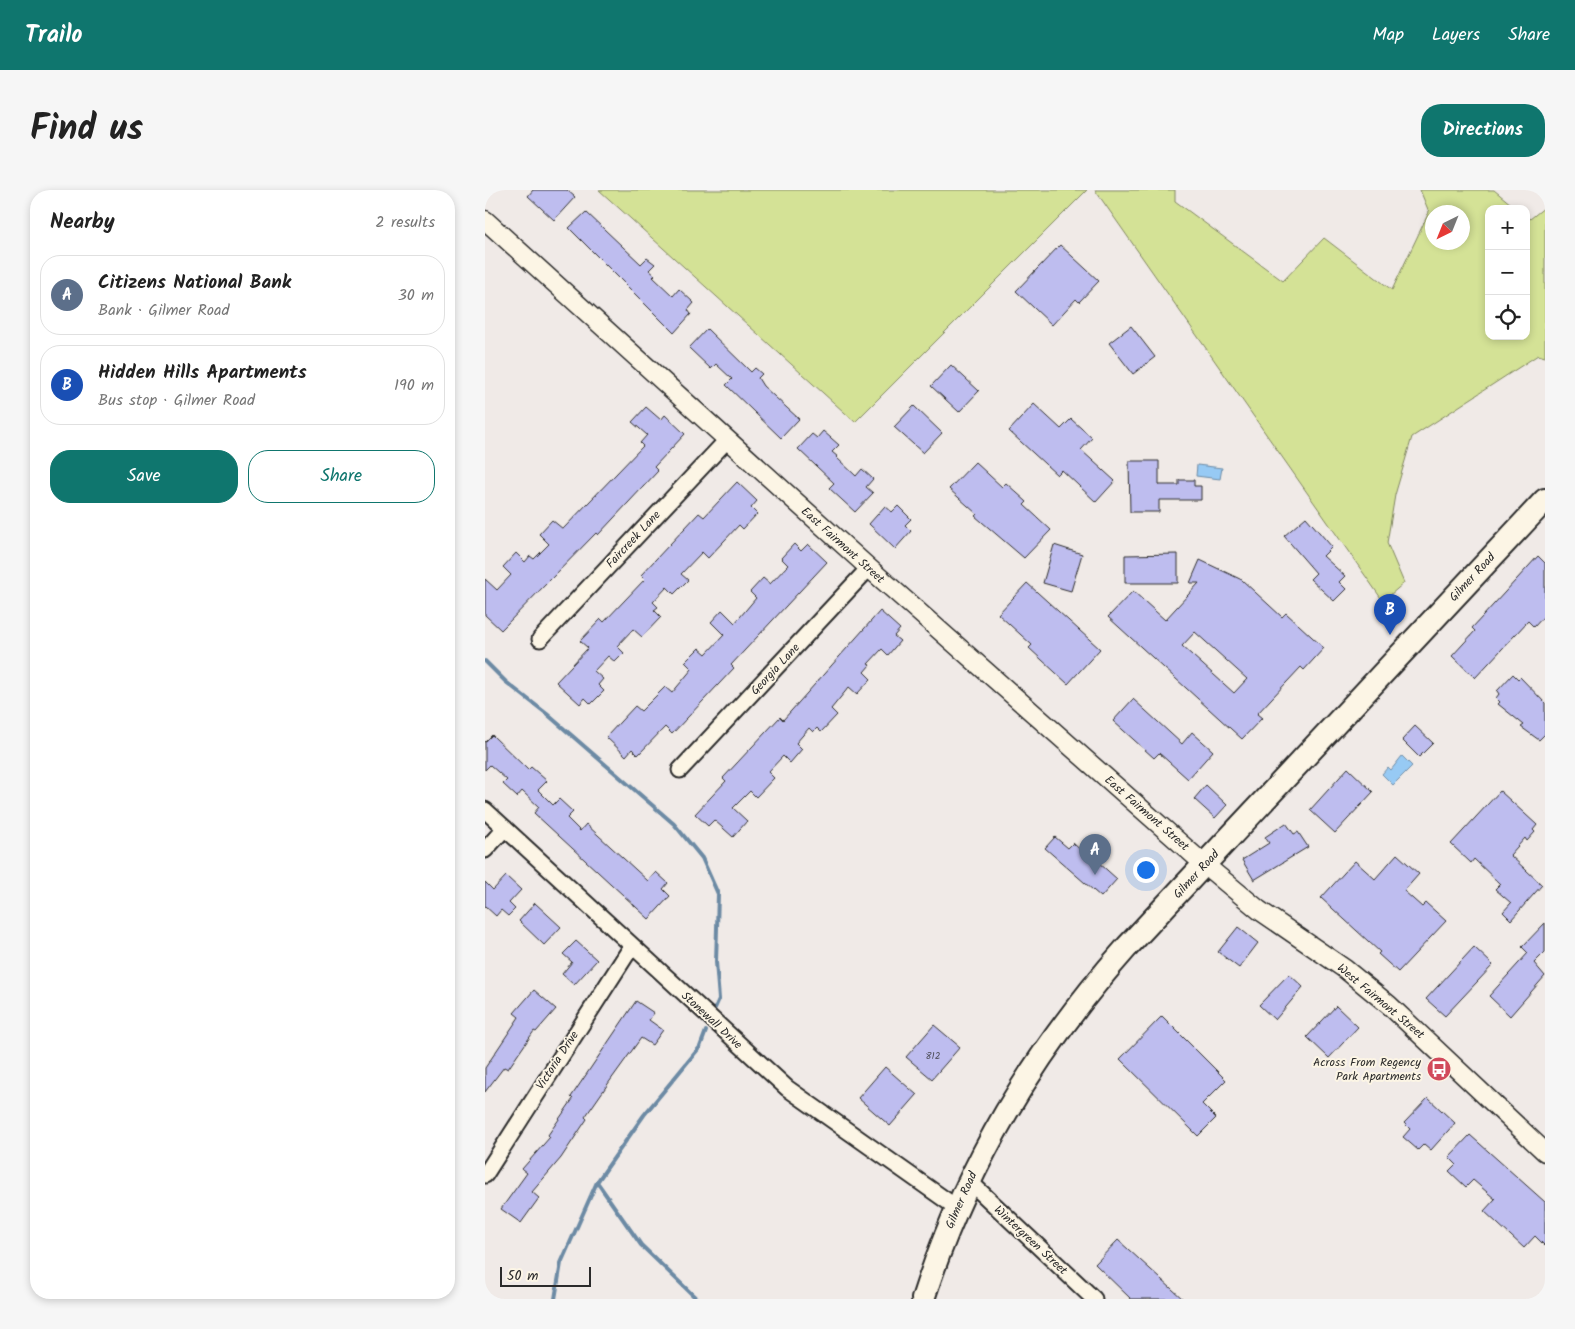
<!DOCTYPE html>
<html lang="en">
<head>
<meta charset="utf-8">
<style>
	:root { --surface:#fff; --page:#f6f6f6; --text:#222; --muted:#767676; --line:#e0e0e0; --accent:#0f766e }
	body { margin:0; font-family:Kalam,sans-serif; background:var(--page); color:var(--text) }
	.controls { position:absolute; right:15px; top:15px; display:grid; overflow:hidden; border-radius:10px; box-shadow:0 2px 8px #0003 }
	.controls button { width:45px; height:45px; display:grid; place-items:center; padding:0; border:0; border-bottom:1px solid var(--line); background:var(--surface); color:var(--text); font:25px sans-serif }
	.compass { position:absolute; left:940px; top:15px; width:45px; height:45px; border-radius:50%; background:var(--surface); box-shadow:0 2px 8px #0003; rotate:223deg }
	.scale { position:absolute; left:15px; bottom:12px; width:91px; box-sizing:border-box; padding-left:5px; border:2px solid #2b2b2b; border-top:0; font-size:14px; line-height:18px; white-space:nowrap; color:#2b2b2b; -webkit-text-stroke:4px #fcf5e5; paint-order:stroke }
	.you { position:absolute; left:660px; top:679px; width:18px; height:18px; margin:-12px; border:4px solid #fff; border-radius:50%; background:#1a73e8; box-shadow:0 0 0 8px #1a73e833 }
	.badge { display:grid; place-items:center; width:32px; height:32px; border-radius:50%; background:var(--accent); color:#fff; font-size:16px; font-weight:700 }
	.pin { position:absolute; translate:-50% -41px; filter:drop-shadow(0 1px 2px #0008) }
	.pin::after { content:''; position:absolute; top:26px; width:18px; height:15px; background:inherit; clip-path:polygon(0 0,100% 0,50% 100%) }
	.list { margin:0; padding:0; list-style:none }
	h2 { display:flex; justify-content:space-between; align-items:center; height:65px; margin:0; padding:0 20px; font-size:21px }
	h2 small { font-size:16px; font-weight:400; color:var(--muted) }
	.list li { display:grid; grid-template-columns:32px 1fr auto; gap:15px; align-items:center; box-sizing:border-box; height:80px; margin:0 10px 10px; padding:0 10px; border:1px solid var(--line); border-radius:20px }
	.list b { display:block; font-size:19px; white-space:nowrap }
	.list p { margin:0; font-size:16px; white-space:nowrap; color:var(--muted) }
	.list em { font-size:16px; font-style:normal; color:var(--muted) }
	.actions { display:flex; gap:10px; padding:15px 20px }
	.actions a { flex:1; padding:11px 0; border:1px solid var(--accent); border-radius:20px; text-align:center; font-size:18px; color:var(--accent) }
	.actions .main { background:var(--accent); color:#fff }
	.icon { flex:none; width:28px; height:28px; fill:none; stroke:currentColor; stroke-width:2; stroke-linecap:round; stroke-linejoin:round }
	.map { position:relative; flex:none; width:1060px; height:1109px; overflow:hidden; border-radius:20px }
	header { display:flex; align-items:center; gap:30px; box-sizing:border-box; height:70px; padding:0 25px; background:var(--accent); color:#fff }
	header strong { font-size:24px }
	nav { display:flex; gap:28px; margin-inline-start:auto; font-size:18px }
	.intro { display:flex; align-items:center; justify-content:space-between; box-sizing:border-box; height:120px; padding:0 30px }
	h1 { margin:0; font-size:35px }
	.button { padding:12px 22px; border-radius:20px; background:var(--accent); color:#fff; font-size:18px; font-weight:700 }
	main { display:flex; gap:30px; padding:0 30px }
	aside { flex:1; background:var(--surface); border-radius:20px; box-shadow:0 2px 8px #0003 }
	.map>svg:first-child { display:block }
	.green { fill:#d4e296; stroke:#808660; fill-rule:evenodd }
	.water { fill:#97caf4; stroke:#6c8aa4 }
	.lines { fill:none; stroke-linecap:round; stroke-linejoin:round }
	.stream { stroke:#6c8aa4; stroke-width:4 }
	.building { fill:#bebdef; stroke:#2b2b2b; fill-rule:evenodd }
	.minor-casing { stroke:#2b2b2b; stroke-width:19 }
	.tertiary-casing { stroke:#2b2b2b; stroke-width:21 }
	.primary-casing { stroke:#2b2b2b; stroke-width:26 }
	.minor { stroke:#fcf5e5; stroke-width:15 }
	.tertiary { stroke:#fcf5e5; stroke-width:18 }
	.primary { stroke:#fcf5e5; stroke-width:22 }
	.labels { text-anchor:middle; stroke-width:4; stroke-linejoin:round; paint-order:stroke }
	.number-label { font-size:10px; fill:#50505c }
	.street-label { font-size:12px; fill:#2b2b2b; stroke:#fcf5e5 }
	.poi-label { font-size:12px; fill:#2b2b2b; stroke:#fcf5e5; text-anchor:end }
</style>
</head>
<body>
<header>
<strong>Trailo</strong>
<nav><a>Map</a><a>Layers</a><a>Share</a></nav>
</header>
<div class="intro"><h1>Find us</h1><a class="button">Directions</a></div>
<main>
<aside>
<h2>Nearby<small>2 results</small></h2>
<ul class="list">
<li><span class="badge" style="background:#5c6f8a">A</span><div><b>Citizens National Bank</b><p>Bank · Gilmer Road</p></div><em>30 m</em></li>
<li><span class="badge" style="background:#1a4fb4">B</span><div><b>Hidden Hills Apartments</b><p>Bus stop · Gilmer Road</p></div><em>190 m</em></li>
</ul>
<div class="actions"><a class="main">Save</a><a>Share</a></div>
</aside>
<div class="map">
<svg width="1060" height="1109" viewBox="0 0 1060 1109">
	<rect width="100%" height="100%" fill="#f0eae7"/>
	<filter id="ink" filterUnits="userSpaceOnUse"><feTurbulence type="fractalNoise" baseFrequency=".02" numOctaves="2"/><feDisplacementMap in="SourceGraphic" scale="10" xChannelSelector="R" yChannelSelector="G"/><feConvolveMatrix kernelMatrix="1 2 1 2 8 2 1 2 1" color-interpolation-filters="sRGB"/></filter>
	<g filter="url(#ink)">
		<path class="green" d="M114,0H602L370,232Z
			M610,0H690V11L798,91L839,48L907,100L944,22L935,0H1009L1032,19H1004V146H1041V27L1045,29L1060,17V167L1053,165L927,247L910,305L902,353L919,393L898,411ZM948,22H978V52H948Z"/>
		<path class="water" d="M712,275L737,278L735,289L711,286Z
			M917,566L927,576L908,595L897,584L903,577L906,580Z"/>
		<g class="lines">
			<path class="stream" d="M0,471L21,492L62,524L189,634L217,668L233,704L231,772L234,809L230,818
				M112,992L156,1055L212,1109
				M70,1109L76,1073L112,992L159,925L215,857L221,841"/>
		</g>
		<path class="building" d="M48,0H82L90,7L69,30L43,6Z
			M101,22L156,74L162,68L170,74L164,80L170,85L168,87L188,106L194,99L209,113L203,120L206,124L189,143L84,38Z
			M575,55L614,91L594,112L591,109L567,135L531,101Z
			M646,136L670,167L648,184L624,153Z
			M222,139L266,182L270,178L277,184L273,188L278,196L314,229L296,248L241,195L247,189L231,174L226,179L204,158Z
			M466,175L494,201L474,222L446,196Z
			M549,214L576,239L586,229L607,248L596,260L630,291L611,312L577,280L572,285L524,241Z
			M429,216L457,243L438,263L409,237Z
			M161,217L176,230L180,225L200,244L169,277L173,281L113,345L111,343L16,440L0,425V389L12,400L26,385L18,377L31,363L40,372L45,366L49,369L64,354L54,344L67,330L78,339L158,256L155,253L162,245L147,232Z
			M338,241L354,255L347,262L353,267L352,268L371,286L377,279L388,289L381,297L388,303L370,322L344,298L349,293L313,259L327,244L332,248Z
			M644,271H674V295H694V290H709V296H716V310H674V322H645Z
			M490,272L517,297L521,293L542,312L539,315L566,340L539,368L490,326L492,324L464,299Z
			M252,292L272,311L266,318L272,324L258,339L254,335L223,368L217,362L196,384L203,390L189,404L182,397L168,412L173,417L169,420L176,427L157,447L148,439L132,456L139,463L130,472L123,466L109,481L118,489L113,495L119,501L106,514L100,508L95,514L71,492L103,458L95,451L116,429L119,432L160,389L156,385L214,323L219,327Z
			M400,316L407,322L413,316L426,329L420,335L426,341L410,359L384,334Z
			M821,327L847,357L838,366L860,386L854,392L861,399L849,411L825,389L831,383L799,346Z
			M309,354L316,361L323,354L342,372L246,475L249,478L187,544L180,537L153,565L147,559L141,566L121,547L150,516L156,521L180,497L187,503L207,479L200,472L214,458L221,464L239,445L226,432L237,420L250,433L271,408L265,402L278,388L285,394L303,375L296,368Z
			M569,355L597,364L586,401L558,393Z
			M693,364V393H640V365Z
			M1053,366L1060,373V425L1049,437L1043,431L990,488L967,466L990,441L987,438Z
			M715,370L757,390L797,427L801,423L839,458L819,480L816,477L772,524L777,528L757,549L623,427L648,401L680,430L714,393H705ZM710,442L762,489L749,503L697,456Z
			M542,393L615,459L583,494L544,458L547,455L513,424Z
			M395,421L415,439L409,446L415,451L403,465L397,459L383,474L385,475L379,482L386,489L372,504L364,497L346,519L352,525L336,542L332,538L328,542L324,538L311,553L317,559L305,573L298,566L283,582L289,588L271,607L265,601L248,618L262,631L248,647L229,630L223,636L210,624L241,591L238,588L295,527L298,530Z
			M1028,484L1033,489L1035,487L1060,513V544L1054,550L1036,537L1039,535L1013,514L1015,512L1011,508L1014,504L1012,501Z
			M648,509L697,554L707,542L728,561L703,589L674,563L669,568L628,531Z
			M930,536L948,553L934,567L917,550Z
			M7,545L43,580L46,577L62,591L53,600L68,615L74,609L88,622L82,628L95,641L101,634L163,691L171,682L183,693L178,699L185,706L164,729L49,623L54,617L37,601L32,607L18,594L22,590L5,575L0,580V552Z
			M863,578L888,602L850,643L825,620Z
			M721,595L742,615L730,628L709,609Z
			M1015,601L1052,635L1048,640L1050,642L1042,651L1040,648L1025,665L1057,695L1026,730L1018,722L1026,713L1010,699L1015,694L989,669L986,673L966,654Z
			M801,633L809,644L813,642L823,657L769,690L757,670L784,653L780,647Z
			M570,647L583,658L588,653L602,666L612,656L613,672L632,689L616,707L560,658Z
			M912,664L934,684L919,701L937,717L941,713L961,731L913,782L893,764L895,762L836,708L870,671L890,689Z
			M21,686L36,700L24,713L30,719L23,726L16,720L11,726L0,716V692L8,700Z
			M50,713L76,737L59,755L34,731Z
			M1060,733V762L1049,773L1060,786L1025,826L1004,806L1043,763L1037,757Z
			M753,737L773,753L754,778L733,762Z
			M91,751L112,770L89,795L77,784L87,772L78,764Z
			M989,757L1008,775L960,826L941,809Z
			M804,784L818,797L790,830L774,815Z
			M49,800L71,819L51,842L49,841L23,879L19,877L0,902V878L34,827L29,823Z
			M151,811L169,823L164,830L178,840L167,855L156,848L125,891L100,927L102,929L76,968L47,1002L54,1008L36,1033L16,1019L42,983L37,979L65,947L63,945L88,909L86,907Z
			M851,816L873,837L844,868L822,847Z
			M677,826L741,890L717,914L731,928L713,946L635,869Z
			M449,835L475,857L447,889L421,867Z
			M400,877L432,905L405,936L373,908Z
			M943,908L970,933L946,960L939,954L933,960L918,947L925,939L919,933Z
			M985,945L1060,1012V1056L1050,1046L1039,1058L999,1021L1010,1009L988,990L981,997L964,981L971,974L964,967Z
			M633,1050L665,1079L698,1109H646L610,1074Z"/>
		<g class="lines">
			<defs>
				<path id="minor" d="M55,449L242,250
					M195,580L384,378
					M0,620L302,898L472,1018
					M0,660L20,638
					M0,985L147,756
					M484,991L609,1109"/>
				<path id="tertiary" d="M0,30L384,378L720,675L774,720L860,779L904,815L1060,962"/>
				<path id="primary" d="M438,1109C481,975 549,862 642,757L1060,310"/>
			</defs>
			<use href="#minor" class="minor-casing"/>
			<use href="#tertiary" class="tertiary-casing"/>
			<use href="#primary" class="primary-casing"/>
			<use href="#minor" class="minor"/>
			<use href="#tertiary" class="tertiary"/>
			<use href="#primary" class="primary"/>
		</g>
	</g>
	<defs>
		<symbol id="bus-disc" viewBox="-11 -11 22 22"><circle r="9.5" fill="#d1495b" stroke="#fcf5e5"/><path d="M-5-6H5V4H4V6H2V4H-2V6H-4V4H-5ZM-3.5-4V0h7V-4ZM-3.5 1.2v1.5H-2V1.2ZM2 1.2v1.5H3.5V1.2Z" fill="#fff"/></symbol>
	</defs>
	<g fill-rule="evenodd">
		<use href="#bus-disc" x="940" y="865" width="28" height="28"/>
	</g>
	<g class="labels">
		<g class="number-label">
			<text x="448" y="869">812</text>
		</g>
		<g class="street-label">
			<text transform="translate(148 349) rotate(-47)" y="4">Faircreek Lane</text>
			<text transform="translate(358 355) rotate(42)" y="4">East Fairmont Street</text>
			<text transform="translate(987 387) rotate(-47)" y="4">Gilmer Road</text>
			<text transform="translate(290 479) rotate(-47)" y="4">Georgia Lane</text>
			<text transform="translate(662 623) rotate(41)" y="4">East Fairmont Street</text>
			<text transform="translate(711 684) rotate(-47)" y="4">Gilmer Road</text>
			<text transform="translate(896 811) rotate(40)" y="4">West Fairmont Street</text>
			<text transform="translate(227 830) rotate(43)" y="4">Stonewall Drive</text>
			<text transform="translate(72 870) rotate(-57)" y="4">Victoria Drive</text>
			<text transform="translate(476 1010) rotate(-66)" y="4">Gilmer Road</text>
			<text transform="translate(546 1050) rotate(43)" y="4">Wintergreen Street</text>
		</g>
		<g class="poi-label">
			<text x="936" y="876">Across From Regency<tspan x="936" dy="14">Park Apartments</tspan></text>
		</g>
	</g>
</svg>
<div class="controls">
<button>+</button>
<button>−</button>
<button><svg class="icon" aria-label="locate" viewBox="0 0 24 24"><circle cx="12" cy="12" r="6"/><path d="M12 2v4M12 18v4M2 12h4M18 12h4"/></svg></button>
</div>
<svg class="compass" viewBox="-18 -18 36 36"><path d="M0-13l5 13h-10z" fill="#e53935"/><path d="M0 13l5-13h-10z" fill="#767676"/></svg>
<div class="scale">50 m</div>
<div class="you"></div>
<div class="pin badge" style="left:610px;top:685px;background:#5c6f8a">A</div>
<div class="pin badge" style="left:905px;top:445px;background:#1a4fb4">B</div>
</div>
</main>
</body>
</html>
